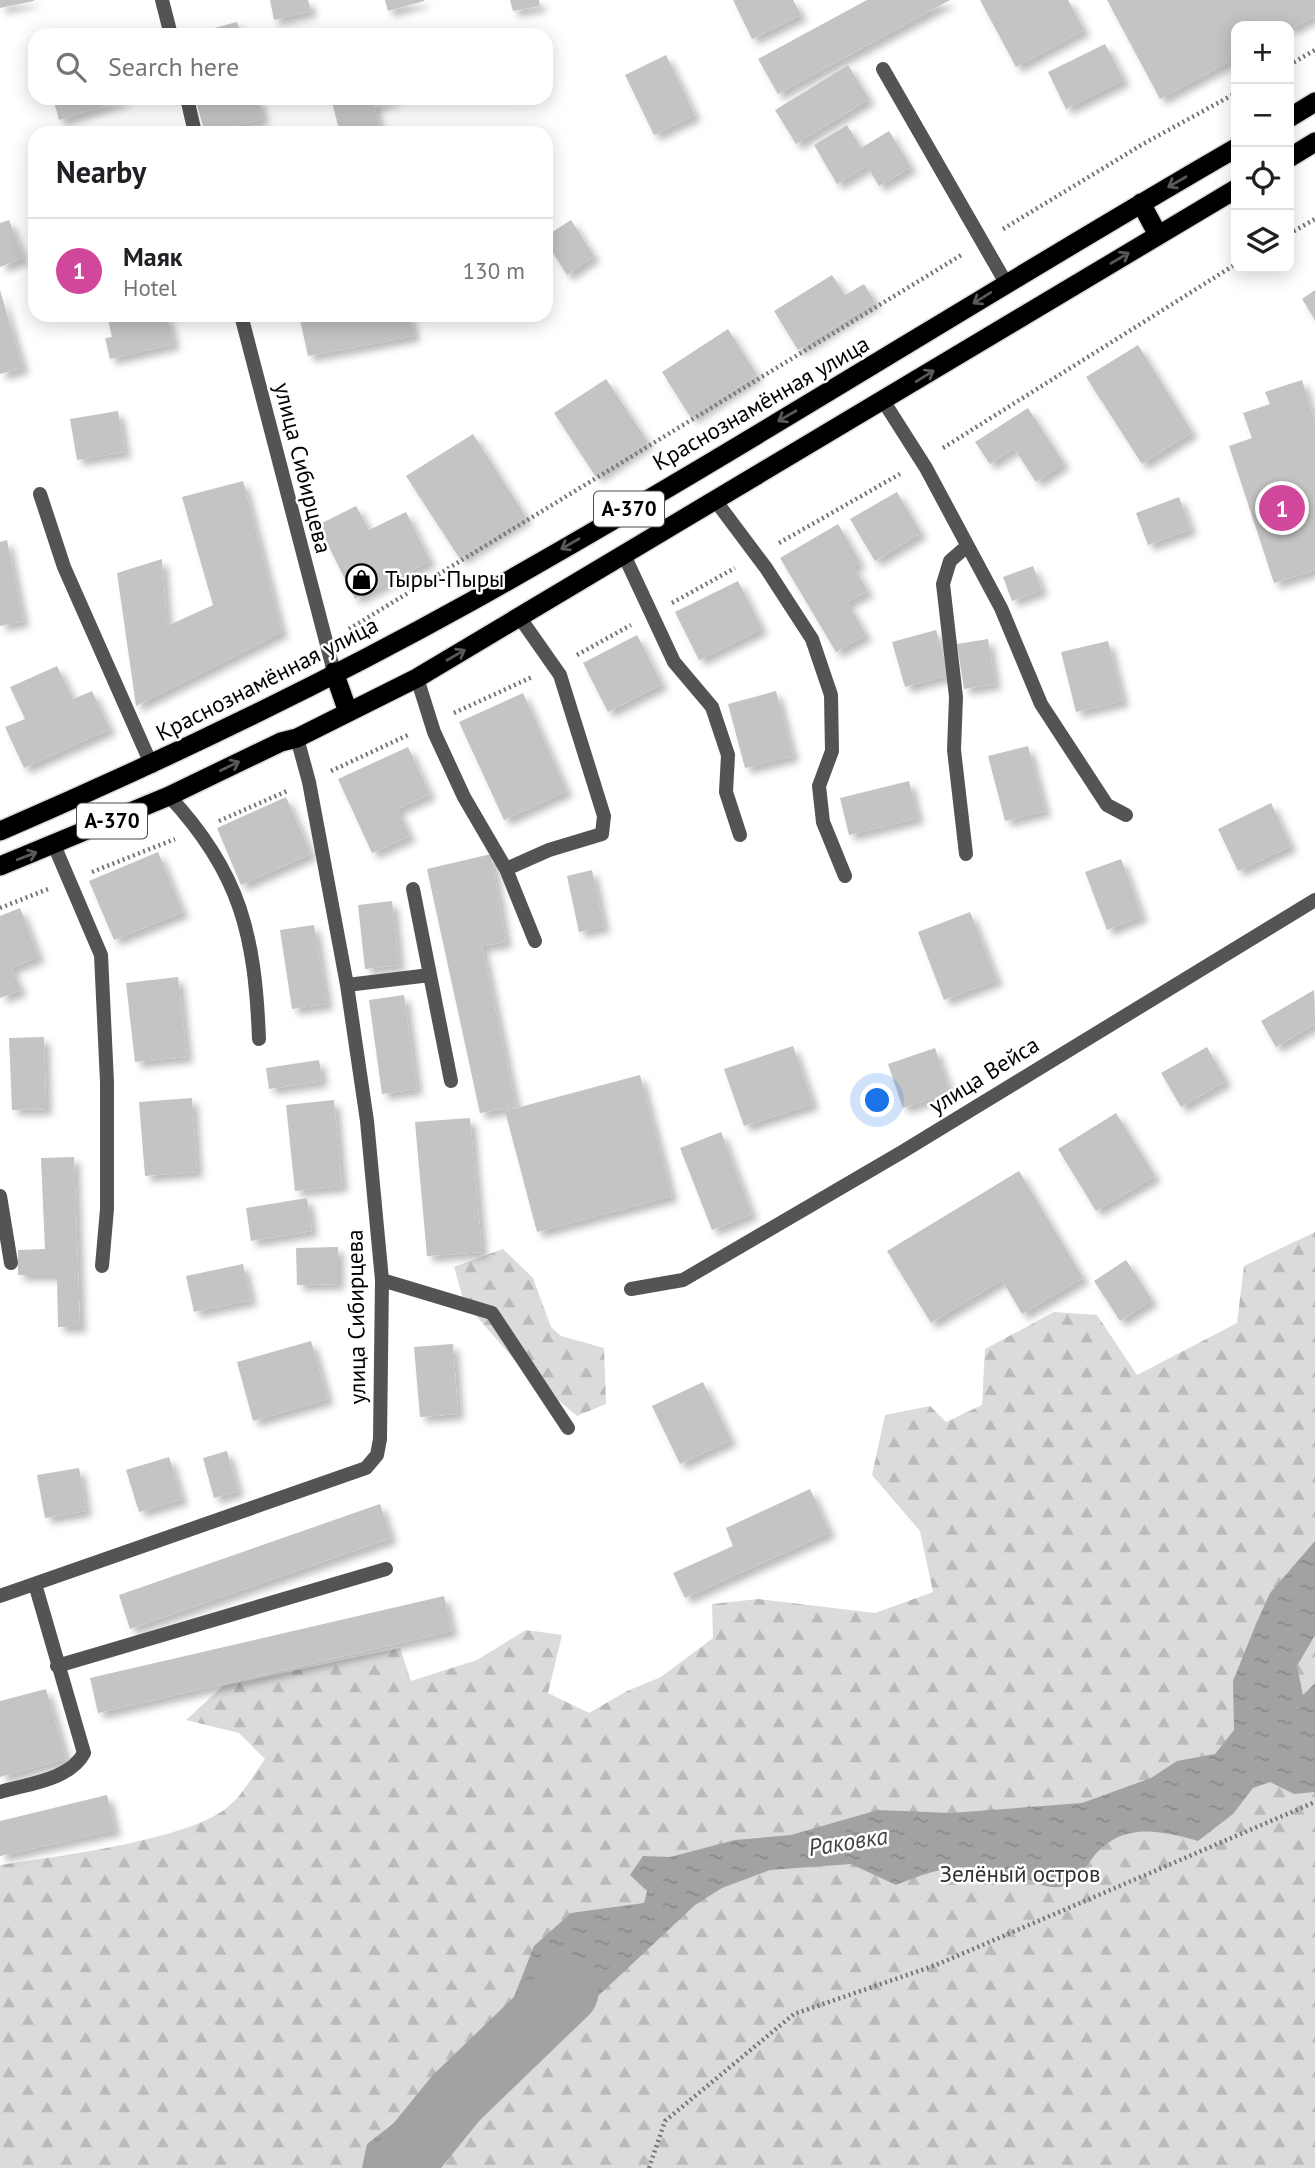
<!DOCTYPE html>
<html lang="en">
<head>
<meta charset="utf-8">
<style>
	:root { --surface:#fff; --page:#f6f6f6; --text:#202124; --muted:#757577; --line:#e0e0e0; --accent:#000 }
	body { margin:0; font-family:"PT Sans",sans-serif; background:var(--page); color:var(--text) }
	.controls { position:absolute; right:21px; top:21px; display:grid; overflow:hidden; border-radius:14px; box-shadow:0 4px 18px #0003 }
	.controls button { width:63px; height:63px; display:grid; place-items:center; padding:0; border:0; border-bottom:2px solid var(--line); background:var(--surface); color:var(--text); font:35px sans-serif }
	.you { position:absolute; left:878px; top:1101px; width:24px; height:24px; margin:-18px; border:5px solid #fff; border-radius:50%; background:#1a73e8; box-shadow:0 0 0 10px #1a73e833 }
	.badge { display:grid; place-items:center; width:46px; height:46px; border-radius:50%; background:var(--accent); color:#fff; font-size:23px; font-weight:700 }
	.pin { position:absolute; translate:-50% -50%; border:4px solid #fff; box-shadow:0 2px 7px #0006 }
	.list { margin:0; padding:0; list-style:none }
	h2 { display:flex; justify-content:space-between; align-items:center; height:91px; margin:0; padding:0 28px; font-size:30px }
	h2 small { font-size:23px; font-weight:400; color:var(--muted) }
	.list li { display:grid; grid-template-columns:46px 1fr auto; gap:21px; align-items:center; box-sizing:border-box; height:105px; padding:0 28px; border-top:2px solid var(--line) }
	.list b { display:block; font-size:26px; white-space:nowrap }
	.list p { margin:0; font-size:23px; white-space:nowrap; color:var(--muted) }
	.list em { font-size:23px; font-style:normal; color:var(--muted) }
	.icon { flex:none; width:38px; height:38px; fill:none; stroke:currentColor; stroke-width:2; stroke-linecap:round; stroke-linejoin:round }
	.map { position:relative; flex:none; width:1315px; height:2168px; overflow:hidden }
	.search { position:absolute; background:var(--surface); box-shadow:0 4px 18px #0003; left:28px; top:28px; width:525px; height:77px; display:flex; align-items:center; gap:18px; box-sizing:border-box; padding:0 24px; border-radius:21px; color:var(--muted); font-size:26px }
	.panel { position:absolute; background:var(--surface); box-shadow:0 4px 18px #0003; left:28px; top:126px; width:525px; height:196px; border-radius:21px }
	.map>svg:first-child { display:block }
	.forest { fill:url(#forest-firs) }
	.water { fill:url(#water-ripples) }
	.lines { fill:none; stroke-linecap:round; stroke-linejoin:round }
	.river { stroke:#a2a2a2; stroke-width:65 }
	.building { fill:#c4c4c4; filter:url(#shadow) }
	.trunk-casing { stroke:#dbdbdb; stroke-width:22 }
	.path { stroke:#767676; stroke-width:4.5; stroke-dasharray:2 3.5; stroke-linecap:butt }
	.service { stroke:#545454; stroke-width:14 }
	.minor { stroke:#545454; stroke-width:14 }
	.trunk { stroke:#000; stroke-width:19 }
	.oneway { stroke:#595959 }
	.labels { text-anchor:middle; stroke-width:5; stroke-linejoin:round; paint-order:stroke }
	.shield { fill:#fff; stroke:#4c4c4c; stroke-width:2 }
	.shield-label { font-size:21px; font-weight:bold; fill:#000 }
	.street-label { font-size:23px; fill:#000; stroke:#fff }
	.poi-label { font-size:23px; fill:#000; stroke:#fff; text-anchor:start }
	.park-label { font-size:23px; fill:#323232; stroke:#fff }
	.water-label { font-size:24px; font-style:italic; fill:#434343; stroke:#fff }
</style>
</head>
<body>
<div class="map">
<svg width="1315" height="2168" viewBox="0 0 1315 2168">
	<defs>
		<pattern id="forest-firs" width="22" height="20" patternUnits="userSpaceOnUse" patternTransform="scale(1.75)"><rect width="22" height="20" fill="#dbdbdb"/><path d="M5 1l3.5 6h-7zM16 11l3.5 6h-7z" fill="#bababa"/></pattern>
		<pattern id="water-ripples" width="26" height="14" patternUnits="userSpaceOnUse" patternTransform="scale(1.75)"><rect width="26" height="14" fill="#a2a2a2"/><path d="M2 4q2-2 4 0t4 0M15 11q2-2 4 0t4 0" fill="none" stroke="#8a8a8a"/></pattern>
		<filter id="shadow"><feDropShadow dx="6" dy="6" stdDeviation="3.5" flood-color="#0004"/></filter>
	</defs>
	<rect width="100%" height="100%" fill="#fff"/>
	<path class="forest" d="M1315,1232V2168H0V1865C53,1857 191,1840 229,1806C243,1794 254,1774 265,1759L239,1733L186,1720L223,1686L400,1648L411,1681L477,1660L526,1630L562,1635L548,1693L589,1713L627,1691L661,1677L713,1638L712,1604L758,1599L875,1613L933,1592L920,1531L872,1475L885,1415L930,1406L946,1422L982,1405L985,1349L1054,1312L1097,1315L1137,1375L1237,1323L1244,1266Z
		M503,1249L533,1278L551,1327L561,1336L604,1348L606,1404L577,1416L526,1373L464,1302L454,1267Z"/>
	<path class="water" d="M1315,1541V1635L1297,1666L1303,1695L1315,1683V1792L1294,1794L1270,1782L1253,1788L1233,1814L1198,1841C1160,1830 1122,1822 1094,1856C1086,1867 1076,1881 1063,1886C1047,1891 1031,1879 1017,1875C1002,1871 984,1868 969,1867C944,1866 918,1876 896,1885L851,1864L770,1870L722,1888L695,1905L550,2041L505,2054L501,2030L534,1946L571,1913L644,1903L647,1891L630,1875L643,1856L670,1857L735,1840L791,1835L878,1810L951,1813L1082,1803L1151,1778L1177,1761L1215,1754L1234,1730L1233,1681L1256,1624L1270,1593Z
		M429,2096L456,2098L453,2121L422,2168H362L367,2144Z"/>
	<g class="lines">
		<path class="river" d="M399,2168L456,2098L566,1992"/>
	</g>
	<path class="building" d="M0,0H34V1L0,8Z
		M270,0H308L311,11L274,20Z
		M385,0H424V1L388,11Z
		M510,0H539L540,6L513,11Z
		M733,0H793L801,15L752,39Z
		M867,0H950L778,94L758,59Z
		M980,0H1068L1084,30L1016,67Z
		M1107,0H1315V16L1289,30V26H1236V58L1160,99Z
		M237,22L241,35H192V34Z
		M1105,44L1124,80L1066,109L1048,72Z
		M666,55L695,115L654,135L625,75Z
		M848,65L869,99L796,144L775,110Z
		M53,98H123L124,100L59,120Z
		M195,98H258L263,119L205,133Z
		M331,98H396V99L374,106L381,133H340Z
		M847,125L861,148L889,131L911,167L879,186L867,166L837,184L814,145Z
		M9,220L23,258L0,267V223Z
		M571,220L594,256L567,275L546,242V236Z
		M832,275L845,295L864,284L875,302L798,350L774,311Z
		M0,290L23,368L0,374Z
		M1315,290V320L1302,299Z
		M107,315H167L174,344L110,359L105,338L112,337Z
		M299,315H410L414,336L308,356Z
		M728,329L757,375L691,418L662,372Z
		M1138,345L1192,432L1142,464L1086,377Z
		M606,379L648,442L596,477L554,413Z
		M1302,380L1315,421V570L1274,583L1229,446L1252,438L1243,413L1270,404L1265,392Z
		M1028,408L1064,463L1036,482L1014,448L990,464L975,442Z
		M118,411L125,452L77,460L70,419Z
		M473,434L526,517L460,559L406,476Z
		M243,481L282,632L136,706L117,573L162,559L167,626L213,605L182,497Z
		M897,492L921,533L875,561L850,519Z
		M1179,497L1191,529L1148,545L1136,513Z
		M356,506L369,530L406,512L430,561L355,599L318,525Z
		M838,524L860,562L853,566L868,591L847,602L866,635L836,652L780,558Z
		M7,540L23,621L0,626V542Z
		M1033,566L1042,590L1012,601L1003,577Z
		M738,581L762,629L699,660L675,612Z
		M936,630L949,675L905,687L892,642Z
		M637,635L662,684L608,712L583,663Z
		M988,639L995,684L964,689L957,644Z
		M1108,641L1123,701L1076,712L1061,652Z
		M57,666L73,699L92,691L110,729L24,768L5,727L25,719L10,687Z
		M776,691L793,756L745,768L728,704Z
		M523,693L567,791L504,820L459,722Z
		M1028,746L1045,811L1005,821L988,756Z
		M408,747L430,794L397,809L410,836L372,853L338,779Z
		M909,781L918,818L849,835L840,798Z
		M286,797L311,854L241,885L217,828Z
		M1271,803L1291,846L1238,871L1218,829Z
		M158,852L183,912L114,940L89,881Z
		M491,854L506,942L482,946L516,1107L480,1113L427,869Z
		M1121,859L1142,916L1107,930L1085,872Z
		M592,870L604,927L579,932L567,876Z
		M392,901L399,965L365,969L358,905Z
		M20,908L39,957L11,968L21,990L0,998V916Z
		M970,912L997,980L944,1000L918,932Z
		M314,925L327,1004L292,1009L280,930Z
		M178,977L187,1057L135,1062L126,983Z
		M1314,990L1315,1024L1276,1047L1261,1021Z
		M404,995L417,1089L382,1094L369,1000Z
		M44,1037L46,1109L12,1110L9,1038Z
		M793,1046L813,1104L744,1126L724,1069Z
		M1207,1047L1226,1081L1181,1107L1161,1073Z
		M935,1048L950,1092L903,1108L888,1064Z
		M319,1060L322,1081L269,1089L266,1068Z
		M640,1075L672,1196L537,1232L505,1111Z
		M192,1098L197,1172L145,1176L139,1102Z
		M334,1100L342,1186L295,1191L286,1105Z
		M1116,1113L1155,1176L1096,1211L1058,1149Z
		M470,1118L482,1252L427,1256L415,1122Z
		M721,1132L752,1214L712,1230L680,1148Z
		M74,1157L80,1327H58L57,1275H18V1250L45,1249L41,1158Z
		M1019,1171L1083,1278L1022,1314L1002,1280L931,1323L887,1251Z
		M307,1198L312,1231L251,1241L246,1208Z
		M338,1247V1284L297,1285L296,1248Z
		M1126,1260L1152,1300L1120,1321L1094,1281Z
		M243,1264L251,1300L194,1312L186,1276Z
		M311,1341L328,1399L253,1421L237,1362Z
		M453,1344L458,1414L420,1417L414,1347Z
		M703,1382L731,1440L680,1464L652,1406Z
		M227,1451L238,1491L214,1498L203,1458Z
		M169,1457L182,1499L139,1512L126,1470Z
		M79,1468L86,1511L45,1518L37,1475Z
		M810,1489L830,1532L685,1598L673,1573L733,1546L726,1528Z
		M380,1504L391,1538L130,1629L119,1595Z
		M444,1596L452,1631L98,1713L90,1678Z
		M46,1689L66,1759L0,1777V1701Z
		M107,1795L115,1830L0,1856V1821Z"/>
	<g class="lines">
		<defs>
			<path id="trunk" d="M1289,118L1315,102
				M1289,158L1315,142
				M1141,203L1158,235
				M334,672L348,712
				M0,831C160,762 319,686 472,601C731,456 980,296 1236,148
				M0,866L169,796L281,742L297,738L417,678L1236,189"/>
		</defs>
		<use href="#trunk" class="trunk-casing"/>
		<path class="path" d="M1289,65L1315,50
			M1003,229L1143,144L1236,93
			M1289,234L1315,219
			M943,448L1236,264
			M779,543L900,474
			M672,603L735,568
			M349,629L963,254
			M577,655L631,625
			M454,713L532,677
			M331,771L408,735
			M219,821L287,791
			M92,872L175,839
			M0,908L48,889
			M649,2168L665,2121L794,2014L936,1965L1315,1802"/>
		<path class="service" d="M884,402L926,468L1001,608L1041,704L1107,805L1126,815
			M40,494L64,567L152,766
			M715,500L766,568L812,639L831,695L832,751L819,786L823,822L845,876
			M966,547L950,561L943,584L956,697L954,750L966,854
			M624,555L674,662L712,707L728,755L726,792L740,835
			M417,678L434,732L464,797L506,869L535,941
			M169,796C241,873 255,936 259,1039
			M54,845L101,955L107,1082V1209L102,1266
			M506,869L549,850L602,834L604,816L560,675L520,618
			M413,889L451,1081
			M347,985L430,975
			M0,1196L11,1263
			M382,1280L492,1313L568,1428
			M0,1596L366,1468L377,1455L380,1439L382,1280L367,1121L347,985L309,782L297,738
			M57,1666L386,1569
			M0,1792C27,1784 70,1780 84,1753L35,1584"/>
		<path class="minor" d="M162,0L171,35
			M883,69L1006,283
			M187,98L195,133
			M241,315L334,672
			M631,1289L683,1280L902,1152L1315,900"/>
		<use href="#trunk" class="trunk"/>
	</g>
	<defs><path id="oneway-shaft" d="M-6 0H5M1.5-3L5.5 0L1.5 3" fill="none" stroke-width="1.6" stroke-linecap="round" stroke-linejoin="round" transform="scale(1.75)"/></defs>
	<g class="oneway">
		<use href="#oneway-shaft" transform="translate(1177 182) rotate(150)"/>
		<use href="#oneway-shaft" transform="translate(1120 258) rotate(-31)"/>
		<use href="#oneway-shaft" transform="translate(982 298) rotate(148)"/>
		<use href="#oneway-shaft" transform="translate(925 376) rotate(-32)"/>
		<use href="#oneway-shaft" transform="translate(787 416) rotate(150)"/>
		<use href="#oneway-shaft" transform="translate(570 544) rotate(150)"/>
		<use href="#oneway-shaft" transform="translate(456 655) rotate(-30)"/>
		<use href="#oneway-shaft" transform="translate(230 766) rotate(-26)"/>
		<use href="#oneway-shaft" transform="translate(27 856) rotate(-21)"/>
	</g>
	<defs>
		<symbol id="shop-ring" viewBox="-11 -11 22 22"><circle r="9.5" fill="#fff" stroke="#000" stroke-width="1.5"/><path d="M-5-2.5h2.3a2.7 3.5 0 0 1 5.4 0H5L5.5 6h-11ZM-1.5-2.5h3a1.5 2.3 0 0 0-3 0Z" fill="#000"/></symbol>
	</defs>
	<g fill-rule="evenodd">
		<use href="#shop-ring" x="344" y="562" width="35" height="35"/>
	</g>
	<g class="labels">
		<g class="shield">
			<rect x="594" y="491.5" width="70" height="35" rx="5"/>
			<rect x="77" y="803.5" width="70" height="35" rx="5"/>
		</g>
		<g class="shield-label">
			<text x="629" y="516">А-370</text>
			<text x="112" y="828">А-370</text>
		</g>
		<g class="street-label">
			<text transform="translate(761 403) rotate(-30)" y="8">Краснознамённая улица</text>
			<text transform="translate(303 468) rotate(76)" y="8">улица Сибирцева</text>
			<text transform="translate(267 679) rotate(-27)" y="8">Краснознамённая улица</text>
			<text transform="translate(984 1075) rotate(-32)" y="8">улица Вейса</text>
			<text transform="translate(356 1317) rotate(-91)" y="8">улица Сибирцева</text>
		</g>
		<g class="poi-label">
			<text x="385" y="587">Тыры-Пыры</text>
		</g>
		<g class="park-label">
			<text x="1020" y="1882">Зелёный остров</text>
		</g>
		<g class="water-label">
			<text transform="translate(848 1842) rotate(-9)" y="8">Раковка</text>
		</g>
	</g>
</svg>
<div class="controls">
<button>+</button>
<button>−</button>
<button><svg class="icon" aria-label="locate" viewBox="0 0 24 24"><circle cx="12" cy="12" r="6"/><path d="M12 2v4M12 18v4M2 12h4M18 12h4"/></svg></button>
<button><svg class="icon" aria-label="layers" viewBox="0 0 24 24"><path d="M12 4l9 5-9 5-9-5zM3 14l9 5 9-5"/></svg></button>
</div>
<div class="you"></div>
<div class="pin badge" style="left:1282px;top:508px;background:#d1479c">1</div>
<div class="search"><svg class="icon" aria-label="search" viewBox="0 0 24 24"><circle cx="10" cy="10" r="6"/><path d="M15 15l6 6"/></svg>Search here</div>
<section class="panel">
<h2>Nearby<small></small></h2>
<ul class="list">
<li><span class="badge" style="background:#d1479c">1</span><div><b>Маяк</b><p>Hotel</p></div><em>130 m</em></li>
</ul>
</section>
</div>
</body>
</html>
